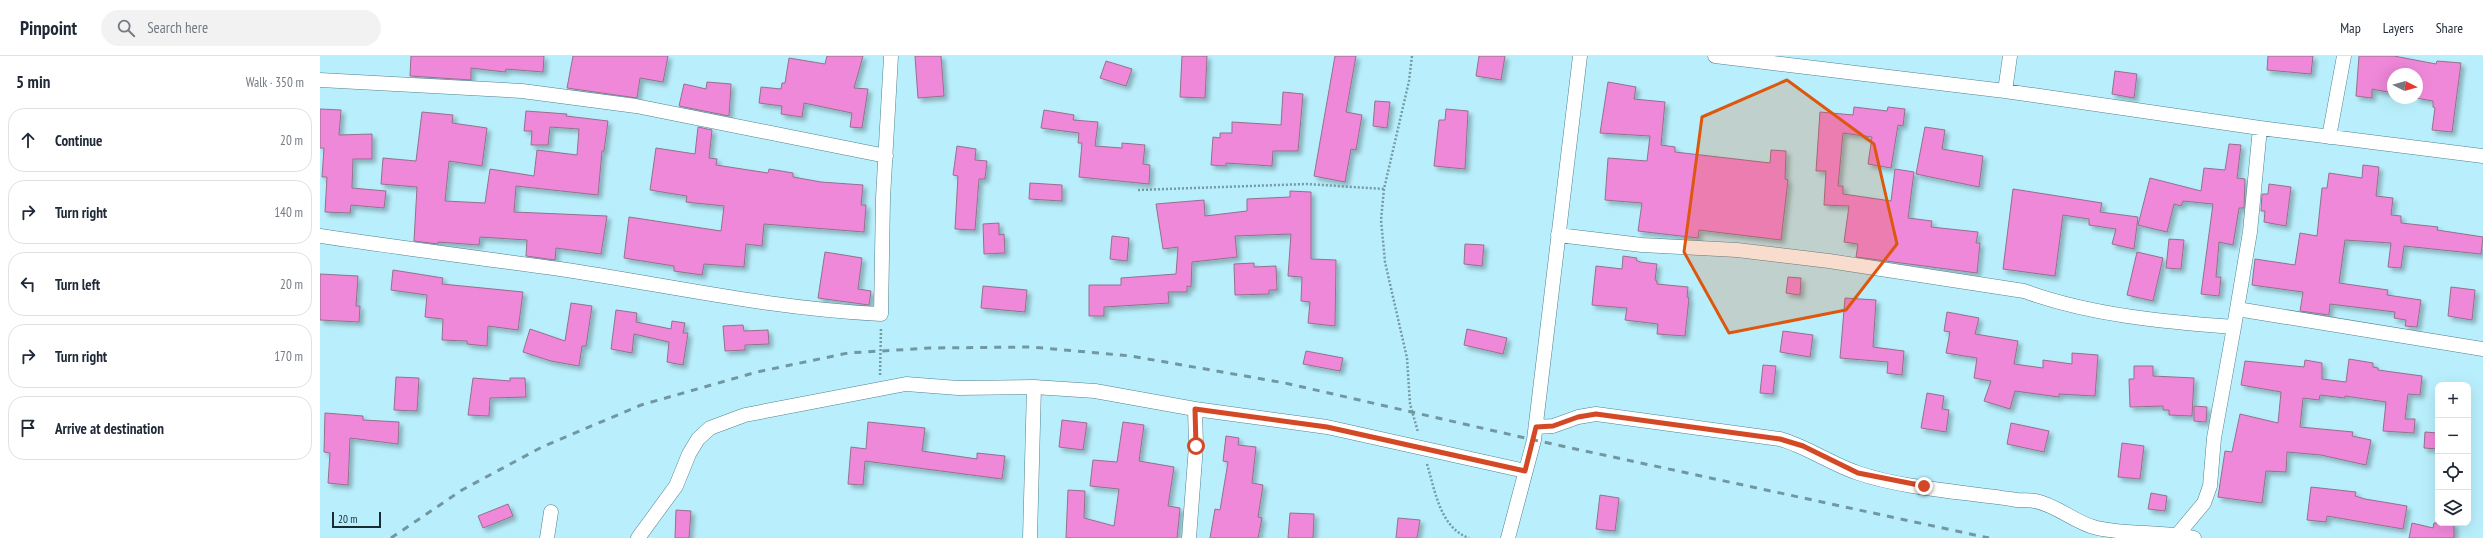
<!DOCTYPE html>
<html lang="en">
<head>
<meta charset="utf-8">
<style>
	:root { --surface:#fff; --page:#f2f2f3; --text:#1f2937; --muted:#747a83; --line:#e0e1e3 }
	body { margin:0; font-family:"PT Sans Narrow",sans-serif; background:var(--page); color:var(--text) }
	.controls { position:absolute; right:12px; bottom:12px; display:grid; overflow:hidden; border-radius:8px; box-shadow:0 4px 16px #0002 }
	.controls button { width:36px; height:36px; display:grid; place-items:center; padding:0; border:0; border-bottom:1px solid var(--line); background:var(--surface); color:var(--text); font:20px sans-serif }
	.compass { position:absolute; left:2067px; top:12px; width:36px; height:36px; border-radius:50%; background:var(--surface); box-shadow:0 4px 16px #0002; rotate:96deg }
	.scale { position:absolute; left:12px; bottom:10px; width:49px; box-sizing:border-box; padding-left:4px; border:2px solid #182d32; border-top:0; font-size:11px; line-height:14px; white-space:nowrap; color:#182d32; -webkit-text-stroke:3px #b9effc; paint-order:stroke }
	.stop { position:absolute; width:12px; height:12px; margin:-9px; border:3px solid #d34925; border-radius:50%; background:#fff }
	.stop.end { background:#d34925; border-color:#fff; box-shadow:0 1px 4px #0008 }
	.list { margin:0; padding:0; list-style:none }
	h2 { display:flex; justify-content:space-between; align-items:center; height:52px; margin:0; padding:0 16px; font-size:17px }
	h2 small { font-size:13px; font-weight:400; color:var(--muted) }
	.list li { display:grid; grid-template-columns:26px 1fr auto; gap:12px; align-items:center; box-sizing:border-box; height:64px; margin:0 8px 8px; padding:0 8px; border:1px solid var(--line); border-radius:16px }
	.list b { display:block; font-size:15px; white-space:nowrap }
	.list em { font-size:13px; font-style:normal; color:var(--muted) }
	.icon { flex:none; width:22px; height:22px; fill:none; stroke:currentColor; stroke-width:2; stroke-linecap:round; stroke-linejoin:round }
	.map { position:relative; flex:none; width:2163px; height:482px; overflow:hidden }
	header { display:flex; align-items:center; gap:24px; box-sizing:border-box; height:56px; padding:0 20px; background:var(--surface); border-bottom:1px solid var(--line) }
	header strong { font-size:19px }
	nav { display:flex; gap:22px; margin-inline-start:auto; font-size:14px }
	.search { width:280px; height:36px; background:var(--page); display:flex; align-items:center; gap:10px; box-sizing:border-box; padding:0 14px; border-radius:22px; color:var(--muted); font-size:15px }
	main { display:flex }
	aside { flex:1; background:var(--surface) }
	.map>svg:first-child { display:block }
	.building { fill:#f088da; stroke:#94718b; filter:url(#shadow) }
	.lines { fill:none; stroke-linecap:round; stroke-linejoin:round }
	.street-casing { stroke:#50828f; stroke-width:15 }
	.path { stroke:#739ba4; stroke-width:2.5; stroke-dasharray:2 2; stroke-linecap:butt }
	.street { stroke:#fff; stroke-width:14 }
	.rail { stroke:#7198a1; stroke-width:3; stroke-dasharray:7 7; stroke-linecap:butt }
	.route { stroke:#d34925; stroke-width:5 }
	.marked { fill:#de570e; fill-opacity:0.2; stroke:#de570e; stroke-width:3; stroke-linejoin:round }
</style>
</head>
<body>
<header>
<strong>Pinpoint</strong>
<div class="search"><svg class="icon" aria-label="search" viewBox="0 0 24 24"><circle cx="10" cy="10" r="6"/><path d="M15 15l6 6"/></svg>Search here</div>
<nav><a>Map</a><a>Layers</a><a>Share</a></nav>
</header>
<main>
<aside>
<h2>5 min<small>Walk · 350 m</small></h2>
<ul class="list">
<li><svg class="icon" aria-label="ahead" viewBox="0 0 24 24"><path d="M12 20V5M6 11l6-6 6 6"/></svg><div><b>Continue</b></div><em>20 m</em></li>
<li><svg class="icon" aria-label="right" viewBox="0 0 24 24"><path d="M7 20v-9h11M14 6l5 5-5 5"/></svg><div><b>Turn right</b></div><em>140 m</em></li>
<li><svg class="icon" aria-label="left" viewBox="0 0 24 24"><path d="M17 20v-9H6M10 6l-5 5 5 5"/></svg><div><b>Turn left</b></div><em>20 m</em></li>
<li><svg class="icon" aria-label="right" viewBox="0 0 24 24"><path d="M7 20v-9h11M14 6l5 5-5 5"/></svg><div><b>Turn right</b></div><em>170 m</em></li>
<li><svg class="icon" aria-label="arrive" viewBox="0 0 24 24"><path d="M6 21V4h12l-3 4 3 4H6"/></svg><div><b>Arrive at destination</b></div></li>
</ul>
</aside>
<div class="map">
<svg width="2163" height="482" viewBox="0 0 2163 482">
	<defs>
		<filter id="shadow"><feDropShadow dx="3.5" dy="3.5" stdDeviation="2" flood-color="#0004"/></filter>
	</defs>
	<rect width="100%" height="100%" fill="#b9effc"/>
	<path class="building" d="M91,0H224L223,16L186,13L185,16L151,12V24L90,20Z
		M253,0H348L343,26L320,22L317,42L247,32Z
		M507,0H543L534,32L548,33L542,72L530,71L532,57L484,47L482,61L461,58L462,50L439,47L441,31L461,33L462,27H465L469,2L505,8Z
		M595,0H621L624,40L598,42Z
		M862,0H887L885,42L860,41Z
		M1015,0H1036L1026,56L1042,59L1036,94L1031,93L1025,126L994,120Z
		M1159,0H1185L1181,24L1156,20Z
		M1948,0H1993L1991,18L1947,14Z
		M2039,0H2074L2116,8L2117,5L2141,7L2132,76L2112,74L2115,52L2113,51V45L2096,42L2097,18H2073V37L2052,33V42L2036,40Z
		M786,5L812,13L806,30L780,22Z
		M1795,15L1817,18L1814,42L1792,38Z
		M387,26L411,28L409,60L359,50L364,28L386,33Z
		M1288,26L1316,31L1314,43L1345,46L1341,89L1355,91V96L1450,107L1451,94L1466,95L1465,123L1468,124L1461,184L1379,174L1378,182L1318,175L1322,147L1285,144L1288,102L1327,105L1330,80L1280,77Z
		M963,36L983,38L978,95H953L952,110L906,107V110L891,109L893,81L900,82V77H912V66L961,69Z
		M1055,45L1070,46L1067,72L1053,70Z
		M1534,51L1567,55L1568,51L1585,53L1583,70L1578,69L1571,112L1548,108L1552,81L1523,77L1518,130H1523V138L1571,145L1575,113L1594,116L1588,162L1612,165L1611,171L1658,176L1656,187H1660L1657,217L1536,201L1538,188L1524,186L1529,150L1504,149L1506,115H1496L1500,56L1533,59Z
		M0,53L21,54L19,79L52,78V103H33L32,132L66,135L64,152L31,149L30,157L5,156L7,121H2L4,92H0Z
		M1126,53L1148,55L1145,113L1114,110L1119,64H1125Z
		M724,54L754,59L753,64L778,66L775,90L802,92V87L825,89L823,108L830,109L829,128L759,121L762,87H758L759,77L721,72Z
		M206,55L247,58L246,60L288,65L284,95H282L278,139L196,130L194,156L287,160L281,198L236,192L235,204L206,200L207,184L160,181L159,189L118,186V188L94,185L97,131L61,128L63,102L96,105L102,56L133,59L132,67L167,72L162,110L129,105L125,145L165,147L170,113L214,120L217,94L257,99L259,73L230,71L228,89H211L212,75H204Z
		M378,71L392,74L389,102L397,103L396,109L448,117L449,113L473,117V121L501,126L543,129L541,149H546L544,176L444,168L442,190L426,188L424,211L384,208L382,219L354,215V210L304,202L309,161L401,175L404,150L366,146L367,140L330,134L336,92L375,98Z
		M1605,71L1625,74L1622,93L1663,100L1659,131L1596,118Z
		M1909,88L1921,89L1917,122L1925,123L1924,152H1919L1913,189L1899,186L1896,221H1901L1899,240L1881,238L1893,148L1863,145L1861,150L1854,148L1847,176L1818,169L1830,122L1881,135L1884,112L1905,114Z
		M637,90L656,93L655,104L667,105L665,123H659L655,174L635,173L638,120L633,119Z
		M2043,109L2059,111L2056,140L2073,142L2071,159L2081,160V167L2118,171L2117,174L2163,181L2161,198L2084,190L2081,212L2068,211L2071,187L2025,184L2019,227L2068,234L2067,239L2101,244L2097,271L2085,270L2086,264L2074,262L2075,256L2010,248L2009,259L1980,255L1983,236L1932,229L1935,203L1975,209L1980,177L1997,180L2002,132H2007L2009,117L2042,122Z
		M710,127L742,129V145L709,143Z
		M1949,128L1971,131L1966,170L1944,166L1945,155H1941L1942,138H1948Z
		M1693,133L1782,147L1780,156L1818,161L1814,193L1792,188L1796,173L1769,169V163L1743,159L1735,220L1683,213Z
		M970,135L991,136V203L1016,204L1015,270L988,267L990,246L981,245L982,221L968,220L971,178L915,180L917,201L872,206L871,231L867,230V236H848L849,247L784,251V260H769V229H801V222L856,218L858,191L843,193L836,148L884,144L885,160L927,155V143L970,141Z
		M679,167V179L684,178L685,197L664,198L663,168Z
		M792,180L809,182L807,205L790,203Z
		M1849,183L1864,184L1861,213L1846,212Z
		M1145,188L1164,189L1162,210L1144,208Z
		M505,196L542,202L538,233L551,235L549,249L498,242Z
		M1817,196L1843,202L1833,245L1807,239Z
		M1303,200L1317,202L1316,204L1320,206L1337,208L1335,224L1337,225V228L1368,231L1367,241L1369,242L1365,280L1337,278L1338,268L1305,264L1307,252L1272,249L1276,210L1302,213Z
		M934,207V211L956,210L957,234H949V238L915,239L914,208Z
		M73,214L123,222L122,228L203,236L198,274L168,270L167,290L147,288V285L122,284L123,263L105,261L107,239L71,234Z
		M0,218L38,220L36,250H40L39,266L0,264Z
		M1468,221L1481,222L1480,239L1466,237Z
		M663,230L707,234L705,256L661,252Z
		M2131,231L2155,234L2152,264L2128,260Z
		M1525,242L1556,244L1553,291L1584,295L1582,319L1567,317L1568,306L1520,302Z
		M251,247L272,250L266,290H262L259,310L231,305L203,296L210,273L245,285Z
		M296,254L317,257L316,266L351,273L352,265L365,267L363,277H368L363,309L347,306L349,286L314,278L312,297L291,293Z
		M1627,256L1659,262L1655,278L1698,285L1694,308L1723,312V304L1752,308V297L1778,299L1775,340L1739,338V341L1695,335L1690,353L1664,345L1671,325L1654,322L1657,302L1626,297L1630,276L1624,275Z
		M423,269L424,275L448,274L449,288L425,289V294L405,295L403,270Z
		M1147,273L1187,282L1183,298L1144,289Z
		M1463,275L1493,279L1490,301L1460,296Z
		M986,295L1023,302L1020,315L983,308Z
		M2029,303L2053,307V311L2058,312V314L2102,320L2100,339L2088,338L2085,363H2095L2094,377L2063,375L2066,346L2025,340V342L2000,339L1999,344L1983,342L1980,371L2033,376L2032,380L2051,384L2046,409L2001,399L1967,396L1966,416L1946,415L1942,447L1898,441L1905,395L1912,396L1920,358L1958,367L1961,336L1921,329L1925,305L1984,311L1985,304L2002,307V323L2026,326Z
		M1443,309L1456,310L1453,338L1440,337Z
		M1814,310H1833V320L1874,322L1872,360L1849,359V354H1843V350L1810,351L1809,323H1814Z
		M76,321L99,322L97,355L74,354Z
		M153,322L190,325V322H205L206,341L170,342L169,360L148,359Z
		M1607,337L1624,340L1622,353L1629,354L1626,376L1601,372Z
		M1874,350L1887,351L1886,366L1874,365Z
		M5,357L43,360V364L79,366L78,388L30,382L28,429L8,427L10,397L4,396Z
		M742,364L767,367L763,394L739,391Z
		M548,366L605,372L602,395L657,403V397L685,400L682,423L545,405L543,429L528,428L531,391L546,393Z
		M803,366L824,369L819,405L854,411L848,450L860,452L857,482H746L748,434L765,435L764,462L794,470L799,433L770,430L773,404L797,406Z
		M1691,367L1729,375L1724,396L1687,388Z
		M2105,376L2118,377V393L2104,392Z
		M906,380L919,382L918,389L936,391L932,427L943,429L938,461L942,462L938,482H890L895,453L900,454L908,406L903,405Z
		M1802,387L1824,390L1820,423L1798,421Z
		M1991,431L2036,436L2035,440L2045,443L2087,450L2083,473L2007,460L2006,466L1987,464Z
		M1831,437L1847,440L1845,455L1828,453Z
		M1280,439L1299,442L1295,475L1276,473Z
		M188,448L193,460L163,472L158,460Z
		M356,454L371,455L369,482H355Z
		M970,457L994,458L993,482H968Z
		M1078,462L1100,464L1097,482H1076Z
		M2092,467L2113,472L2114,467H2134V482H2089Z"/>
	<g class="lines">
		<defs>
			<path id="street" d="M1395,0L1685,35L1940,72L2163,100
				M0,24L202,35L316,50L566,100
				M1685,35L1690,0
				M2009,81L2024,0
				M1238,179L1322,189L1417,194L1509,205L1704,235C1770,259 1844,266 1914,271L1930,176L1940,72
				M0,180C80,192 160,202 240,213C347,229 452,253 561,258L563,142L571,0
				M1917,253L2163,293
				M875,353L1007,371L1205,415
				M1216,371L1233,370L1258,361L1276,358L1460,383C1488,391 1511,408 1538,417C1585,433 1647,436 1697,444C1702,444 1709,444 1715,445C1737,449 1755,467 1777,472C1809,479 1842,475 1874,482
				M1858,478L1884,447L1890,430L1894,382L1914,271
				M227,482L231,456
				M318,482L356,430L369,398L378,383L390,372L425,359L586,328L638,332L714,331L775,335L875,353L876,390L869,482
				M710,482L714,331
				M1188,482L1214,384L1260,0"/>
		</defs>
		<use href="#street" class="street-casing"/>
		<path class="path" d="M1092,0L1089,25L1064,133L1061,164L1065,206L1087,302L1090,348L1098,376
			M818,134L987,128L1064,133
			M560,319L561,272
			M1107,408C1115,434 1120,472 1149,482"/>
		<use href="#street" class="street"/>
		<path class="rail" d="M71,482L142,434L222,391L321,349L437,316L528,297L610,292L711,291L811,300L965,327L1214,384L1669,482"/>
	</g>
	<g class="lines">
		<path class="route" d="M876,390L875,353L1007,371L1205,415L1216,371L1233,370L1258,361L1276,358L1460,383L1483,390L1538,417L1604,430"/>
	</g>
	<path class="marked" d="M1467,24L1554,88L1577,188L1526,254L1409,277L1364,196L1382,61Z"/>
</svg>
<div class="controls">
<button>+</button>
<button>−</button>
<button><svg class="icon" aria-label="locate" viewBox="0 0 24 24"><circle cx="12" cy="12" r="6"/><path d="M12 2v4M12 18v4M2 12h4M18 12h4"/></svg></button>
<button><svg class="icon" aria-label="layers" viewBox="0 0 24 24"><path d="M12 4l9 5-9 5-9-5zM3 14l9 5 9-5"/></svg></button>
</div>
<svg class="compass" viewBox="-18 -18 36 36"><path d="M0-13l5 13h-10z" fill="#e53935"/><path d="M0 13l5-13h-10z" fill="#747a83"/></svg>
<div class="scale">20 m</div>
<div class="stop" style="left:876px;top:390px"></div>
<div class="stop end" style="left:1604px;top:430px"></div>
</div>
</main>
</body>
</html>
